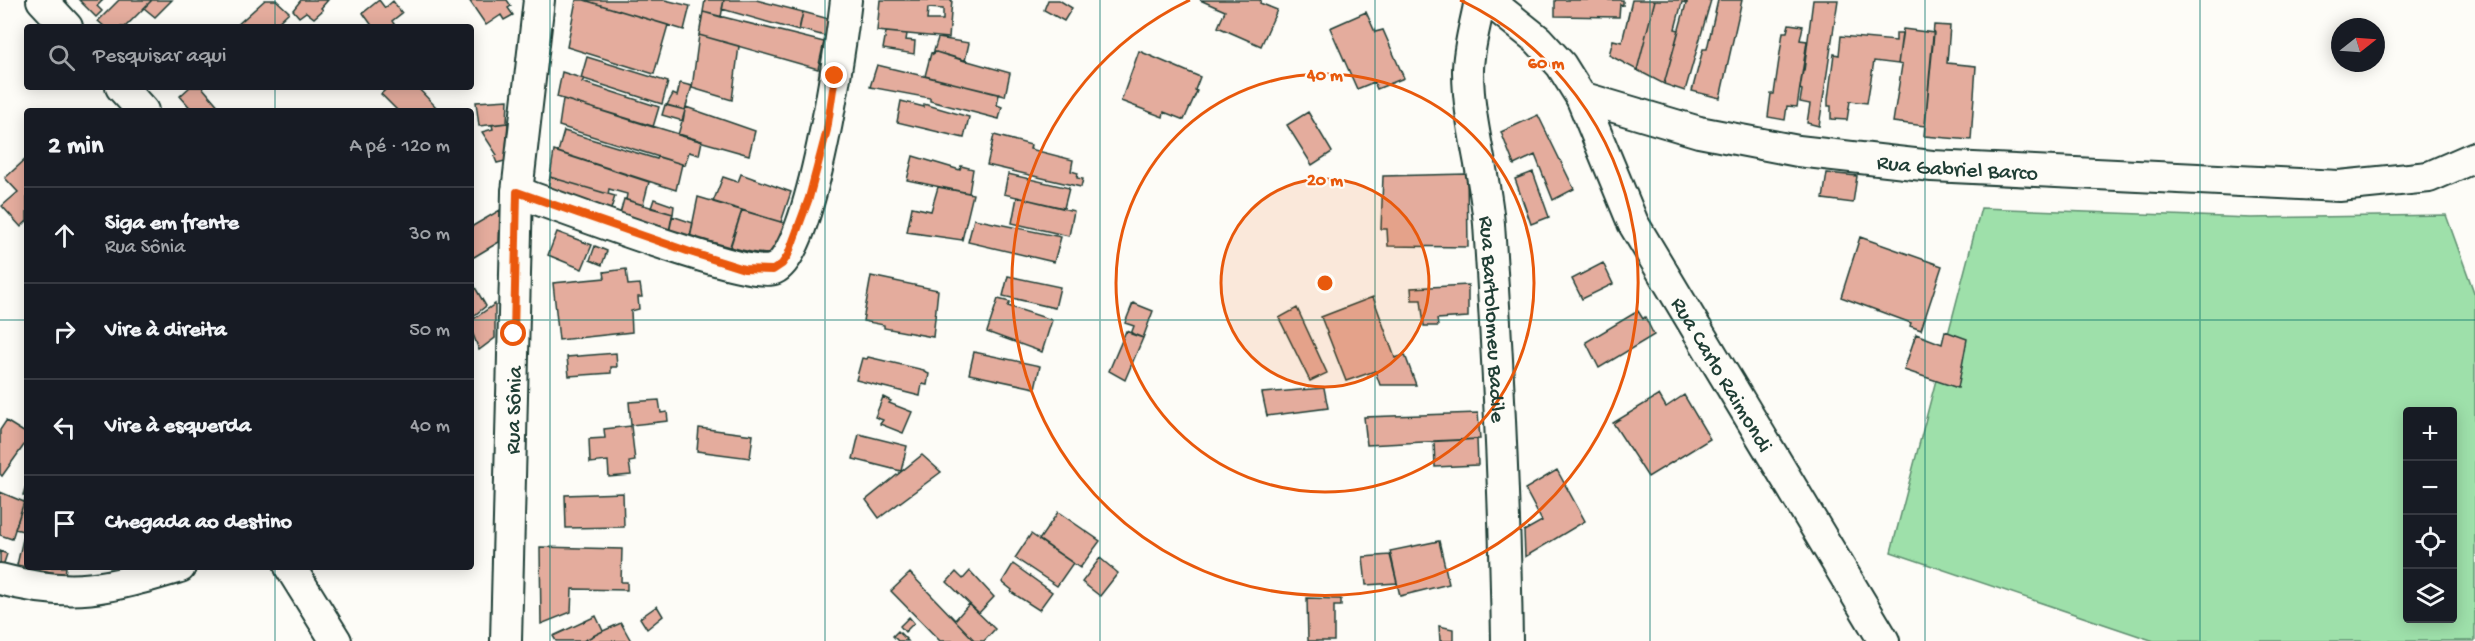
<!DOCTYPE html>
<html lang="pt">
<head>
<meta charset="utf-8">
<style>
	:root { --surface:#171b24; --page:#242831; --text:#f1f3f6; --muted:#9ea1a6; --line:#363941 }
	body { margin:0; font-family:"Gochi Hand",sans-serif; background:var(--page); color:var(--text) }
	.controls { position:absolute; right:18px; bottom:18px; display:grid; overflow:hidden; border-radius:6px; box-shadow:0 3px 15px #0003 }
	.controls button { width:54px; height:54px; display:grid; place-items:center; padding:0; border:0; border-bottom:2px solid var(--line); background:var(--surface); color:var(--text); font:30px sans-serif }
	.compass { position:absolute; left:2331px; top:18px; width:54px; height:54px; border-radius:50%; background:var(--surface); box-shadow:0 3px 15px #0003; rotate:73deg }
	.stop { position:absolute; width:18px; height:18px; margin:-14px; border:4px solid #ea580c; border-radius:50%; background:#fff }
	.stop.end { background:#ea580c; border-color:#fff; box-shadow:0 2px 6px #0008 }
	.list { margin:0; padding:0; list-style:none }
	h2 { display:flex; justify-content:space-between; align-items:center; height:78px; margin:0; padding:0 24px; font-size:26px }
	h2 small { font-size:20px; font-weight:400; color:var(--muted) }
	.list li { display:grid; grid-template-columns:39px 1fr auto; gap:18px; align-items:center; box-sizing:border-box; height:96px; padding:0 24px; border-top:2px solid var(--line) }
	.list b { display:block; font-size:22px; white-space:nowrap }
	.list p { margin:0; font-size:20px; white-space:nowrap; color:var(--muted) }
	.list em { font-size:20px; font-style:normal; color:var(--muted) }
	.icon { flex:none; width:33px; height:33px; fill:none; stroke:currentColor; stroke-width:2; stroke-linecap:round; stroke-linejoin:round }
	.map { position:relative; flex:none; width:2475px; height:641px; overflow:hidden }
	.search { position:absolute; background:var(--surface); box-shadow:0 3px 15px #0003; left:24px; top:24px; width:450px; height:66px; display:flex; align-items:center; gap:15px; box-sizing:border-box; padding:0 21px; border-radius:6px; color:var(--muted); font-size:22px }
	.panel { position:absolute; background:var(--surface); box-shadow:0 3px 15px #0003; left:24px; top:108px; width:450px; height:462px; border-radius:6px }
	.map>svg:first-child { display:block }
	.green { fill:#9ee0aa; stroke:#5e8e6f; stroke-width:1.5; fill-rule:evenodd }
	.building { fill:#e4ac9d; stroke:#1f3d34; stroke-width:1.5; fill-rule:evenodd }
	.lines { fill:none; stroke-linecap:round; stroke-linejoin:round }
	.street-casing { stroke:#1f3d34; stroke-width:34 }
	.street { stroke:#fdfcf7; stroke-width:30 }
	.route { stroke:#ea580c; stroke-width:8 }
	.grid { fill:none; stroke:#0f766e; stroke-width:1.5; stroke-opacity:0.55 }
	.ring { fill:none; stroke:#e8590c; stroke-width:3 }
	.labels { text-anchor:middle; stroke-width:4.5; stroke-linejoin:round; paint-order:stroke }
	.street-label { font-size:22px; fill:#1f3d34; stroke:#fdfcf7 }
	.centre { fill:#e8590c; stroke:#fdfcf7; stroke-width:3 }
	.ring-label { font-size:18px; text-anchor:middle; font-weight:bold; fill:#e8590c; stroke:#fdfcf7; stroke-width:4.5; stroke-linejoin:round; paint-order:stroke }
</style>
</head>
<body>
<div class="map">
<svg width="2475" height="641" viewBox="0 0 2475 641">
	<rect width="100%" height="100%" fill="#fdfcf7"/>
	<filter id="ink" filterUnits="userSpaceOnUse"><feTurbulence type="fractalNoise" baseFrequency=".0167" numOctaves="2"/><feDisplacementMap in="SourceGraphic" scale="12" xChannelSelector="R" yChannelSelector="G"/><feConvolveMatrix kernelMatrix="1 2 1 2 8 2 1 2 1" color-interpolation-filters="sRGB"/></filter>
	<g filter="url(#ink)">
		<path class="green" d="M1981,208L2251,218L2446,215L2475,295V641H2154L1891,552ZM2408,412H2452V618H2408Z"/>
		<path class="building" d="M79,0H103L97,6L102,11L96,17Z
			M119,0H152L125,27H105L98,21Z
			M152,0H172L155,17L144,8Z
			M265,0H276L289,12L273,27H235Z
			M301,0H328L321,8L323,10L314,18L306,12L299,17L293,10Z
			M379,0L385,8L393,1L402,13L392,21L396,27H373L363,13Z
			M469,0H507L511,6L508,8L513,15L504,20L501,15L486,25Z
			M576,0H584L668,25L654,74L567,47Z
			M584,0H665L690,6L684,30Z
			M705,0H724L721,17L703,12Z
			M724,0H756L803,12L799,31L722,9Z
			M880,0H952L949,38L877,31ZM928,8L943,9V20H927Z
			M1048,0H1059L1072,8L1064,21L1044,10Z
			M1200,0H1261L1260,3L1277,10L1261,46L1218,27L1225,11Z
			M1555,0H1623V5L1620,4L1619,17L1555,16Z
			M1632,0H1655L1637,70L1609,55L1613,40L1622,42Z
			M1655,0H1687V3L1682,2L1675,29L1679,30L1664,84L1637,70Z
			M1687,0H1711L1685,91L1664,84Z
			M1718,0H1742L1720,98L1692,91L1703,49H1707Z
			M1813,0H1838L1819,126L1807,123L1810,104L1800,102L1802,90L1800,89L1803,71H1804Z
			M703,12L824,42L818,69L699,35Z
			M803,12L829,19L825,36L799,29Z
			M1366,12L1375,32L1383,30L1404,78L1377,89L1374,82L1357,89L1330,28Z
			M1789,24L1803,26L1800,40L1807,41L1797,107L1787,106L1785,120L1768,117L1771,94H1774L1783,32H1787Z
			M1934,25L1950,26L1947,63L1976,66L1971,140L1924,136Z
			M1903,29L1934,33L1925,126L1893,122L1902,65L1898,64Z
			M886,32L907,34L906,40L915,41L914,54L883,49Z
			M1896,33H1902L1898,64L1874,61L1867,103L1850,101L1847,120L1831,119V106H1828V99L1834,54L1839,55L1841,36L1896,41Z
			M699,35L739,46L732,100L692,88Z
			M938,38L969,43L965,61L936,52L933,54Z
			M1139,51L1200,77L1195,90L1197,91L1184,120L1164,112L1163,117L1121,101Z
			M936,52L1010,73L1005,96L925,76L931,53Z
			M587,57L668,82L662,104L581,78Z
			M877,65L999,94L997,105L1002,107L999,119L930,101V98L870,87Z
			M562,72L584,79L582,82L659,107L653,127L557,97Z
			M680,83L692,86L685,110L667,105L673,94L677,96Z
			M190,87H202L220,108L216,111H193L180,96Z
			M388,87H417L438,109L435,111H398L381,94Z
			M563,99L702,141L699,155L689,152L685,165L559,126Z
			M508,100L507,123L479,126L476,102Z
			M901,101L924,107V104L969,117L964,138L897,122Z
			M665,105L685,110L683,121L662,115Z
			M686,107L755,131L749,155L678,135Z
			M1308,112L1332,152L1312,165L1287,125Z
			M1538,115L1574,189L1553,200L1535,155L1514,165L1501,132Z
			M507,123H508L505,161L497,163L494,156L497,155L482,132L493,129L492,125Z
			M564,131L657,159L658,157L682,164L676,190L558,152Z
			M994,135L1031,145L1030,149L1073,160L1071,171L1078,173L1077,178L1083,179L1081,187L987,165Z
			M554,151L649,182L643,205L626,200L627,194L609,189L608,194L550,177Z
			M913,156L960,170L961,166L973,169L969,193L907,180Z
			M27,158V221L21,227L2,206L18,192L5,178Z
			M1533,172L1549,217L1531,224L1515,179Z
			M1827,173L1857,176L1853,203L1823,199Z
			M741,174L791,192L781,222L713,202L723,177L738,182Z
			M1008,174L1069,188L1064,208L1004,194Z
			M1467,174L1468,247L1388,246L1387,229H1381L1383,176Z
			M550,177L615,196L607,222L546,200Z
			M938,187L973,194L962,240L907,232L912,207L931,211Z
			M698,197L742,210L725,261L688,246Z
			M1017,197L1074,211L1069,236L1012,223Z
			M624,199L673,214L667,242L617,225Z
			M654,199L674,206L673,214L651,208Z
			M500,210L499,242L474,257L471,255V227Z
			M742,210L787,224L775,263L730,248Z
			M672,216L693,223L688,249L667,242Z
			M974,219L1061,237L1054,262L968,242Z
			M557,232L592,245L582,269L548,255Z
			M1860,237L1942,266L1921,330L1910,326L1911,323L1841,297Z
			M595,246L607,251L602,265L590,260Z
			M1603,263L1613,284L1582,299L1572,279Z
			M626,269L628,285L640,284L642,297H638L639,309L631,311L632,332L559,340L553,283L605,278L604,272Z
			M871,276L938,290L933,337L884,328V325L863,321Z
			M1008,276L1060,287L1055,308L1003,296Z
			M473,284L486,306L471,318V285Z
			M1468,285V317L1437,319L1438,326H1424L1421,300H1412L1411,288Z
			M1373,297L1395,358L1405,355L1416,385H1380L1375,371L1346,381L1321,317Z
			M998,299L1010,302L1008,306L1052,320L1042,352L987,332Z
			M1133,303L1153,311L1143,338L1131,334L1134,326L1125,323Z
			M495,304V338L479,350L471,329V321Z
			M1297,308L1327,373L1310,381L1279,318Z
			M1638,311L1643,319L1645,317L1654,335L1599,368L1586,342Z
			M1126,331L1143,338L1125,380L1109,371Z
			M1945,331L1967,339L1958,388L1904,370L1916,334L1942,344Z
			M974,352L1040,366L1035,388L969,374Z
			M616,353L617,367H611V373L569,376L567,357Z
			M868,357L924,370V372L929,374L927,385L922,384L920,396L856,380L862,358L867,359Z
			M1324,388L1328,408L1267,416L1262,393Z
			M1659,395L1666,407L1684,395L1710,439L1648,477L1613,423Z
			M883,397L891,401L889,403L912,412L903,433L880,424L883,420L875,417Z
			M659,400L661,413L667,412L668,421L631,425L629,402Z
			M1478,413L1480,439L1367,445L1364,417Z
			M6,421L27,434V441L2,476L0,474V430Z
			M631,426L635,461L629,462L631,475L609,477L608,461L590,463L589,439L605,438L604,429Z
			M699,428L753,435L750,458L697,451Z
			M859,434L907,446L901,471L853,459Z
			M1477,439L1478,465L1435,467L1434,441Z
			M922,455L941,472L879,518L866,500Z
			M1557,470L1585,521L1525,557L1524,531L1542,521L1525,489Z
			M25,488L27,489V532L15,529L26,496L23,495Z
			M0,492L24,502L12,539L0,535Z
			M623,493L624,527L566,528L565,495Z
			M1058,512L1100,541L1080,568L1039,540Z
			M1031,534L1073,563L1057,586L1015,558Z
			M23,539L27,540V567H66L65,575L17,565Z
			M1439,541L1449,584L1400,596L1390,551Z
			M540,547L622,549L621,582H627V590L572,589L571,612L541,624Z
			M0,551L7,554L3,566L0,565Z
			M1390,555L1397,583L1366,585L1363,557Z
			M1100,558L1118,573L1100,596L1082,582Z
			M1013,564L1052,592L1039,610L1011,592L1012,590L1002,582Z
			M970,571L994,597L979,613L947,582L956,572L963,579Z
			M910,573L955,620L975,641H940L891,591Z
			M1307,598L1341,599V606H1334V641H1308Z
			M969,604L995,629L984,641H975L955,620Z
			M657,606L663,616L647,629L640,618Z
			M596,616L603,631L583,641H556L553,636Z
			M909,617L914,623L905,632L900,626Z
			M621,623L631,641H583L603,631Z
			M1439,626L1453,629V641H1440Z
			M898,631L908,641H898L893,636Z"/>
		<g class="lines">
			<defs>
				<g id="street">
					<path d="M42,0L67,27"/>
					<path id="s1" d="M1480,0C1476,23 1468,48 1468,71C1468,123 1485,173 1489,224C1498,363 1505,502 1507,641"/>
					<path id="s2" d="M1488,0L1538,40L1561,65L1581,97L1699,132L1798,151L1932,166L2339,186L2429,177L2475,157"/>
					<path d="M121,87L143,111"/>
					<path id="s3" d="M1581,97L1633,223L1884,641"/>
					<path d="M517,192C554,205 749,280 774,269C812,253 841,44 846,0"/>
					<path d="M290,567L336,641"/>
					<path d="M0,579C74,599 109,588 180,567"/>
					<path id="s4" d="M506,641L517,192L539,0"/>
				</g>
			</defs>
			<use href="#street" class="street-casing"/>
			<use href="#street" class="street"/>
		</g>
	</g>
	<g class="lines" filter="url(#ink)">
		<path class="route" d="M514,334L517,192L690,252L744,269L773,270L782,264L788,255L809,198L827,130L835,76"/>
	</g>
	<path class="grid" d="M275,0V27M550,0V641M825,0V641M1100,0V641M1375,0V641M1650,0V641M1925,0V641M2200,0V641M275,87V111M0,320H27M471,320H2475M275,567V641"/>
	<circle cx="1325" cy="283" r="104" fill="#e8590c" fill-opacity=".12"/>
	<g class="ring">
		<circle cx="1325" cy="283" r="104"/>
		<circle cx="1325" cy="283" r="209"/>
		<path d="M1460 0A313 313 0 1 1 1190 0"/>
	</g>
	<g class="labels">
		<g class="street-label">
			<text dy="8" stroke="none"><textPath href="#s2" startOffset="520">Rua Gabriel Barco</textPath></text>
			<text dy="8" stroke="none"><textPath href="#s1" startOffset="322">Rua Bartolomeu Badile</textPath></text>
			<text dy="8" stroke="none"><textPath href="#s3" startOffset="312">Rua Carlo Raimondi</textPath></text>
			<text dy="8" stroke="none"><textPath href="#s4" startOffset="231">Rua Sônia</textPath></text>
		</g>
	</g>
	<circle cx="1325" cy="283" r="9" class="centre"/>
	<g class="ring-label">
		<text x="1546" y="68">60 m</text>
		<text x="1325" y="80">40 m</text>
		<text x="1325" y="185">20 m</text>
	</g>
</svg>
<div class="controls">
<button>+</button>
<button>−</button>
<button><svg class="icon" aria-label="locate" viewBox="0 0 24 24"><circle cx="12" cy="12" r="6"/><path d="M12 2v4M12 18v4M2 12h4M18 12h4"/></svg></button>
<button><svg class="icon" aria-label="layers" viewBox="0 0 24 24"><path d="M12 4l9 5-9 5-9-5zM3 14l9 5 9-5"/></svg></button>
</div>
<svg class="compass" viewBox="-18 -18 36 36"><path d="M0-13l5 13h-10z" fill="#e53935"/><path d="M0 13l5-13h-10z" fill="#9ea1a6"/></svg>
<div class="stop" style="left:514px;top:334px"></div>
<div class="stop end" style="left:835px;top:76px"></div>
<div class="search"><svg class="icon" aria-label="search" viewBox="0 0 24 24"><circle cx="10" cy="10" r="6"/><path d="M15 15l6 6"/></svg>Pesquisar aqui</div>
<section class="panel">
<h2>2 min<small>A pé · 120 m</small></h2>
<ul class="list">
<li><svg class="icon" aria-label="ahead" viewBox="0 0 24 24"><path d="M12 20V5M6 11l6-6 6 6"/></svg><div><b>Siga em frente</b><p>Rua Sônia</p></div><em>30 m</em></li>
<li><svg class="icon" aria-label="right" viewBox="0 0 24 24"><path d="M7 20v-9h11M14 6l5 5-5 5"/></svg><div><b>Vire à direita</b></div><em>50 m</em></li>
<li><svg class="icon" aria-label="left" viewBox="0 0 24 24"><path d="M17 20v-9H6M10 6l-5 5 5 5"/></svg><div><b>Vire à esquerda</b></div><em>40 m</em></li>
<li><svg class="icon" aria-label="arrive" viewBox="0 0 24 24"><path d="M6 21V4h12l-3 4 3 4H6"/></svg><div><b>Chegada ao destino</b></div></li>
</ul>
</section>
</div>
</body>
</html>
